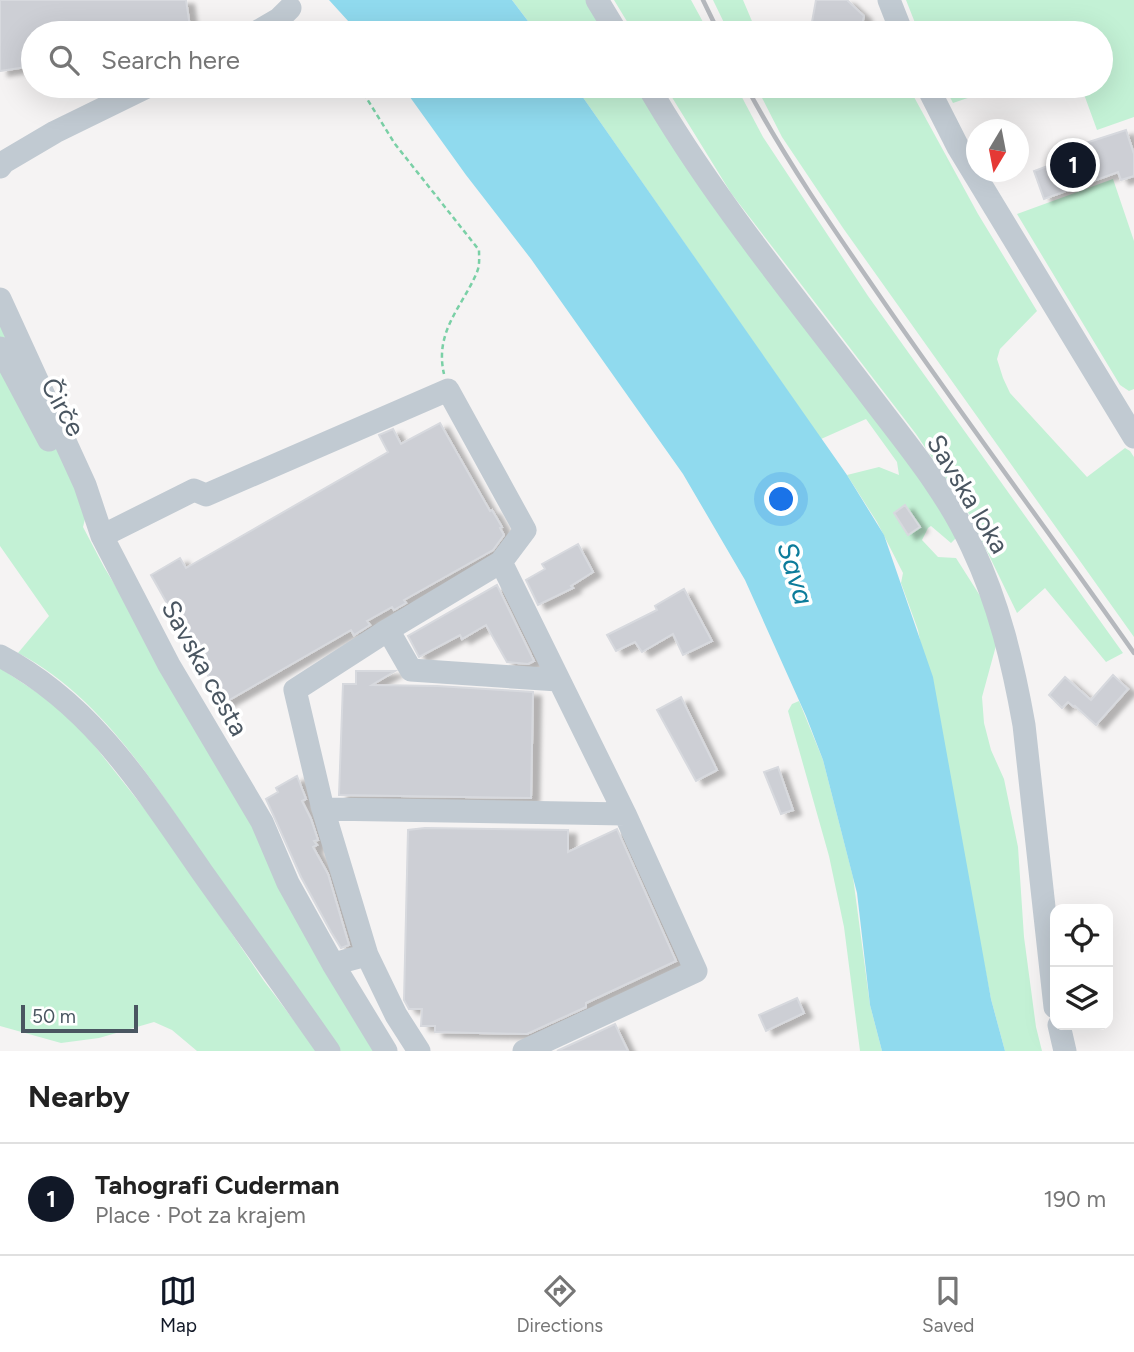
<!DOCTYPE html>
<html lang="en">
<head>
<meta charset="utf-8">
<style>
	:root { --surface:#fff; --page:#f6f6f6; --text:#222; --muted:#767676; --line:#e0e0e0; --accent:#111827 }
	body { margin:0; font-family:Figtree,sans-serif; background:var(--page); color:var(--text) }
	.controls { position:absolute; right:21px; bottom:21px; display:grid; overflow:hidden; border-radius:14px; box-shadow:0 7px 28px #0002 }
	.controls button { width:63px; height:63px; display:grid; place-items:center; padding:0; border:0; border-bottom:2px solid var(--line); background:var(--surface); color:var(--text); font:35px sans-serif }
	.compass { position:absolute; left:966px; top:119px; width:63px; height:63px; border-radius:50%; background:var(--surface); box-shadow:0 7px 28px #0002; rotate:190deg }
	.scale { position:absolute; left:21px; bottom:18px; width:117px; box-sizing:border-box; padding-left:7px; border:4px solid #4a5661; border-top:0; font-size:19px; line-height:24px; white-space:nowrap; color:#4a5661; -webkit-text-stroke:5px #fff; paint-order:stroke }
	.you { position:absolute; left:782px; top:500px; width:24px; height:24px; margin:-18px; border:5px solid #fff; border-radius:50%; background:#1a73e8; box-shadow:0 0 0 10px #1a73e833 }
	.badge { display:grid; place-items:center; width:46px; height:46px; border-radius:50%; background:var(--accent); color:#fff; font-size:23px; font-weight:700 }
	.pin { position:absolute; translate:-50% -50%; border:4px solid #fff; box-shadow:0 2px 7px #0006 }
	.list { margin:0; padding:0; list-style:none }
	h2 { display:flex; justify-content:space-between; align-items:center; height:91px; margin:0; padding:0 28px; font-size:30px }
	h2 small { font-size:23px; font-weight:400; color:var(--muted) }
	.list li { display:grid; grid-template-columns:46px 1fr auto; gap:21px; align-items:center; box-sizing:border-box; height:112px; padding:0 28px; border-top:2px solid var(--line) }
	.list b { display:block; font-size:26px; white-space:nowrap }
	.list p { margin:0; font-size:23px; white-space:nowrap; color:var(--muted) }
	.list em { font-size:23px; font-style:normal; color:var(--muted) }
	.icon { flex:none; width:38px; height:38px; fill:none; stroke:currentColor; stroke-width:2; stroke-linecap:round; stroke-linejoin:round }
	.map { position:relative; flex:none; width:1134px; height:1051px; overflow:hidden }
	.search { position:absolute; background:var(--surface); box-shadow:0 7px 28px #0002; left:21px; right:21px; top:21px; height:77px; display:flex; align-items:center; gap:18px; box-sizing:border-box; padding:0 24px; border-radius:38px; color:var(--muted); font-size:26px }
	.sheet { height:203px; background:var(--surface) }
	nav { display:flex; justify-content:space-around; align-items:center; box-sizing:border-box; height:98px; border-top:2px solid var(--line); background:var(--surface); font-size:19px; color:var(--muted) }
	nav a { display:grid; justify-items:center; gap:4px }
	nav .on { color:var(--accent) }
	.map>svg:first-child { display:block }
	.green { fill:#c3f1d5 }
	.water { fill:#90daee }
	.building { fill:#cdcfd5; stroke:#d7d9de; stroke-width:2; filter:url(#shadow) }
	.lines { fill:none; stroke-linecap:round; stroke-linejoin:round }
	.path { stroke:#7ad0a6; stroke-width:2.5; stroke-dasharray:5 3.5; stroke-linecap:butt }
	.minor { stroke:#c1cad2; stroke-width:23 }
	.rail { stroke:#b5b8bd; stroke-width:4.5 }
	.labels { text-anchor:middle; stroke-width:7; stroke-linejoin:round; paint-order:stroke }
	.street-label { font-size:26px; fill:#4a5661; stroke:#fff }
	.water-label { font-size:28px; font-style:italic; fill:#0c7c9b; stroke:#fff }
</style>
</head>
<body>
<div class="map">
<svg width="1134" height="1051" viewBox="0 0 1134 1051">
	<defs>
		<filter id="shadow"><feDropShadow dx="8" dy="4.5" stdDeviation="2" flood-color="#0004"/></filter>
	</defs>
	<rect width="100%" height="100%" fill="#f5f3f3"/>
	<path class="green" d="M512,0H586L605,33H537Z
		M614,0H691L709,33H634Z
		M713,0H743L757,33H729Z
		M906,0H1134V117L1097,130L1081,86H1101V33H919Z
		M575,86H636L668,136L929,490L958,536L951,543L931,526L928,528L922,540L938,557L956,558L984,602L997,642L982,697L984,723L991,750L1004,779L1018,847L1024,937L1036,1027L1042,1051H1005L991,999L918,630L901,583L903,573L877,522L847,475L879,467L899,475L897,462L866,419L821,439Z
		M665,86H736L763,137L868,296L1123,653L1106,662L1045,588L1017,613L966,508L916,434L731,193Z
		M756,86H787L803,90L815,86H908L978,214L1037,311L1000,349L997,359L1003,378L1010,393L1087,477L1125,448L1130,451L1134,457V637L843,228L782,137Z
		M944,86H1003L953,103Z
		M1113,179L1134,241V389L1129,391L1120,385L1017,214Z
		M0,321L88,507L83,527L104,567L169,675L382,1051H339C295,987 251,923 206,859C154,784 102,697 18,653L49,616L0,546Z
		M0,668L62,709L86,735L166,836L264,981L317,1051H197L172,1030L154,1022L99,1038L61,1043L0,1026Z
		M799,701L823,760L853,877L870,1005L882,1051H860L844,927L829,856L788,711L792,704Z"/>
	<path class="water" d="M329,0H512L537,33H359Z
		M402,86H575L847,475L884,535L933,677L991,999L1005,1051H882L870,1005L857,893L823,760L806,716L745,580L683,474L531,259L466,175Z"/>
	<path class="building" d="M0,0H186L190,27L142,33H33V66L0,71Z
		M816,0H847L864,16L860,33H810Z
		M1126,130L1134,154V176L1121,180L1118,172L1044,199L1034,171L1064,160L1061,151Z
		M440,423L490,511L492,510L502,527L500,528L504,535L493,550L404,600L406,603L394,610L392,607L367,621L370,625L354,635L351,630L224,703L198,658L195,660L173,623L177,621L151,575L180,558L186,568L388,452L379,435L393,429L401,444Z
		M905,505L920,527L908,535L894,513Z
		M578,544L593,572L571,586L573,588L538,605L526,580L545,569L542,564Z
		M497,585L534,661L528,664L507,662L486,625L462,639L460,635L419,657L408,636Z
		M684,589L712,641L683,655L673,634L642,652L635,642L616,651L607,635L657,610L655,606Z
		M356,671H395L372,685L437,686L533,692L531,798L339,795L343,684H356Z
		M1113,675L1128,689L1096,725L1075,706L1074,707L1068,702L1062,708L1049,695L1065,677L1091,700Z
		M681,697L717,770L696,781L657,710Z
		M778,767L793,810L781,814L764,772Z
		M297,776L306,799L302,801L311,819L318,840L314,841L317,845L313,847L328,874L349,945L341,948L331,932L301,877L266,799L278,792L276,788Z
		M425,828L568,830V852L617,829L676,961L586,1003V1007L527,1034L435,1032V1026H421L422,1009H409L404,1000L408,830Z
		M797,998L804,1013L766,1031L759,1015Z
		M615,1024L628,1051H557Z"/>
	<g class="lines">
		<path class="path" d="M297,29L306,33
			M359,86L395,144L479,250C479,257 480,265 477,272C463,306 434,331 444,374"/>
		<path class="minor" d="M597,0L617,33
			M889,0L902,33
			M255,33L279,19L290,8
			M648,86C711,195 792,293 868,393C905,442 946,490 972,547C999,604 1013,663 1024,725L1055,1007
			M927,86L958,147L1134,437
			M0,167L4,162L55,132L149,86
			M0,299L85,485L102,536L169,665L262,822L288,883L333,964L386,1051
			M0,348L49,440
			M102,536L194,490L206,495L448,390L525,530L501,562
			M388,630L411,670L558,680
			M0,656C93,705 144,789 202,872C245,932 287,991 329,1051
			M323,809L625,814L501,562L388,630L295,690L323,809L367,955L333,964
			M367,955L396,1015L419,1051
			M1059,1025L1065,1051
			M524,1051L696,971L625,814"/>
		<path class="rail" d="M703,0L719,33
			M746,86C785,159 832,227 879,295C962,416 1050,533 1134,653"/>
	</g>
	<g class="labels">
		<g class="street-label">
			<text transform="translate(63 407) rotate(61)" y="9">Čirče</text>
			<text transform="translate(968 494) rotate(59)" y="9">Savska loka</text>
			<text transform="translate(205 668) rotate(61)" y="9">Savska cesta</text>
		</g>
		<g class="water-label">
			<text transform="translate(796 573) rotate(73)" y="10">Sava</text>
		</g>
	</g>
</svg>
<div class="controls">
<button><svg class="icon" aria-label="locate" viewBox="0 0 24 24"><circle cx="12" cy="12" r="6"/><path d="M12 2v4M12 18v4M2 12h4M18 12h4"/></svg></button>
<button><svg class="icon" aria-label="layers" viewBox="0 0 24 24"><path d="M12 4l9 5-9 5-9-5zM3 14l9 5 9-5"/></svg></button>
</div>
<svg class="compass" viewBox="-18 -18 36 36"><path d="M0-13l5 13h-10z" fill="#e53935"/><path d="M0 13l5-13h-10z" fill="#767676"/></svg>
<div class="scale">50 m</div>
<div class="you"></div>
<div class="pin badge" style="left:1073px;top:165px">1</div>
<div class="search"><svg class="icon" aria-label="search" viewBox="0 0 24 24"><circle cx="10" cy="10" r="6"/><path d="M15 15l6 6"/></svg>Search here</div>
</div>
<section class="sheet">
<h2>Nearby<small></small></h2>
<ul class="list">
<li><span class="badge">1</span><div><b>Tahografi Cuderman</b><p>Place · Pot za krajem</p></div><em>190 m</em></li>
</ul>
</section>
<nav>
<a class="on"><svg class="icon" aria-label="map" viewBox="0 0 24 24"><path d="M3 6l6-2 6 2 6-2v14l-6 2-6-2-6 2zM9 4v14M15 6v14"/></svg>Map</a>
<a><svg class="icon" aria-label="directions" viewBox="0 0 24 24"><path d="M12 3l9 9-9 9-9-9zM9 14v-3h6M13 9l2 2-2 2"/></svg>Directions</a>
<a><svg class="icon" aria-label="saved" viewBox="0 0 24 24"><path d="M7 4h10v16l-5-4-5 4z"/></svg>Saved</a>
</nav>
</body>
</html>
